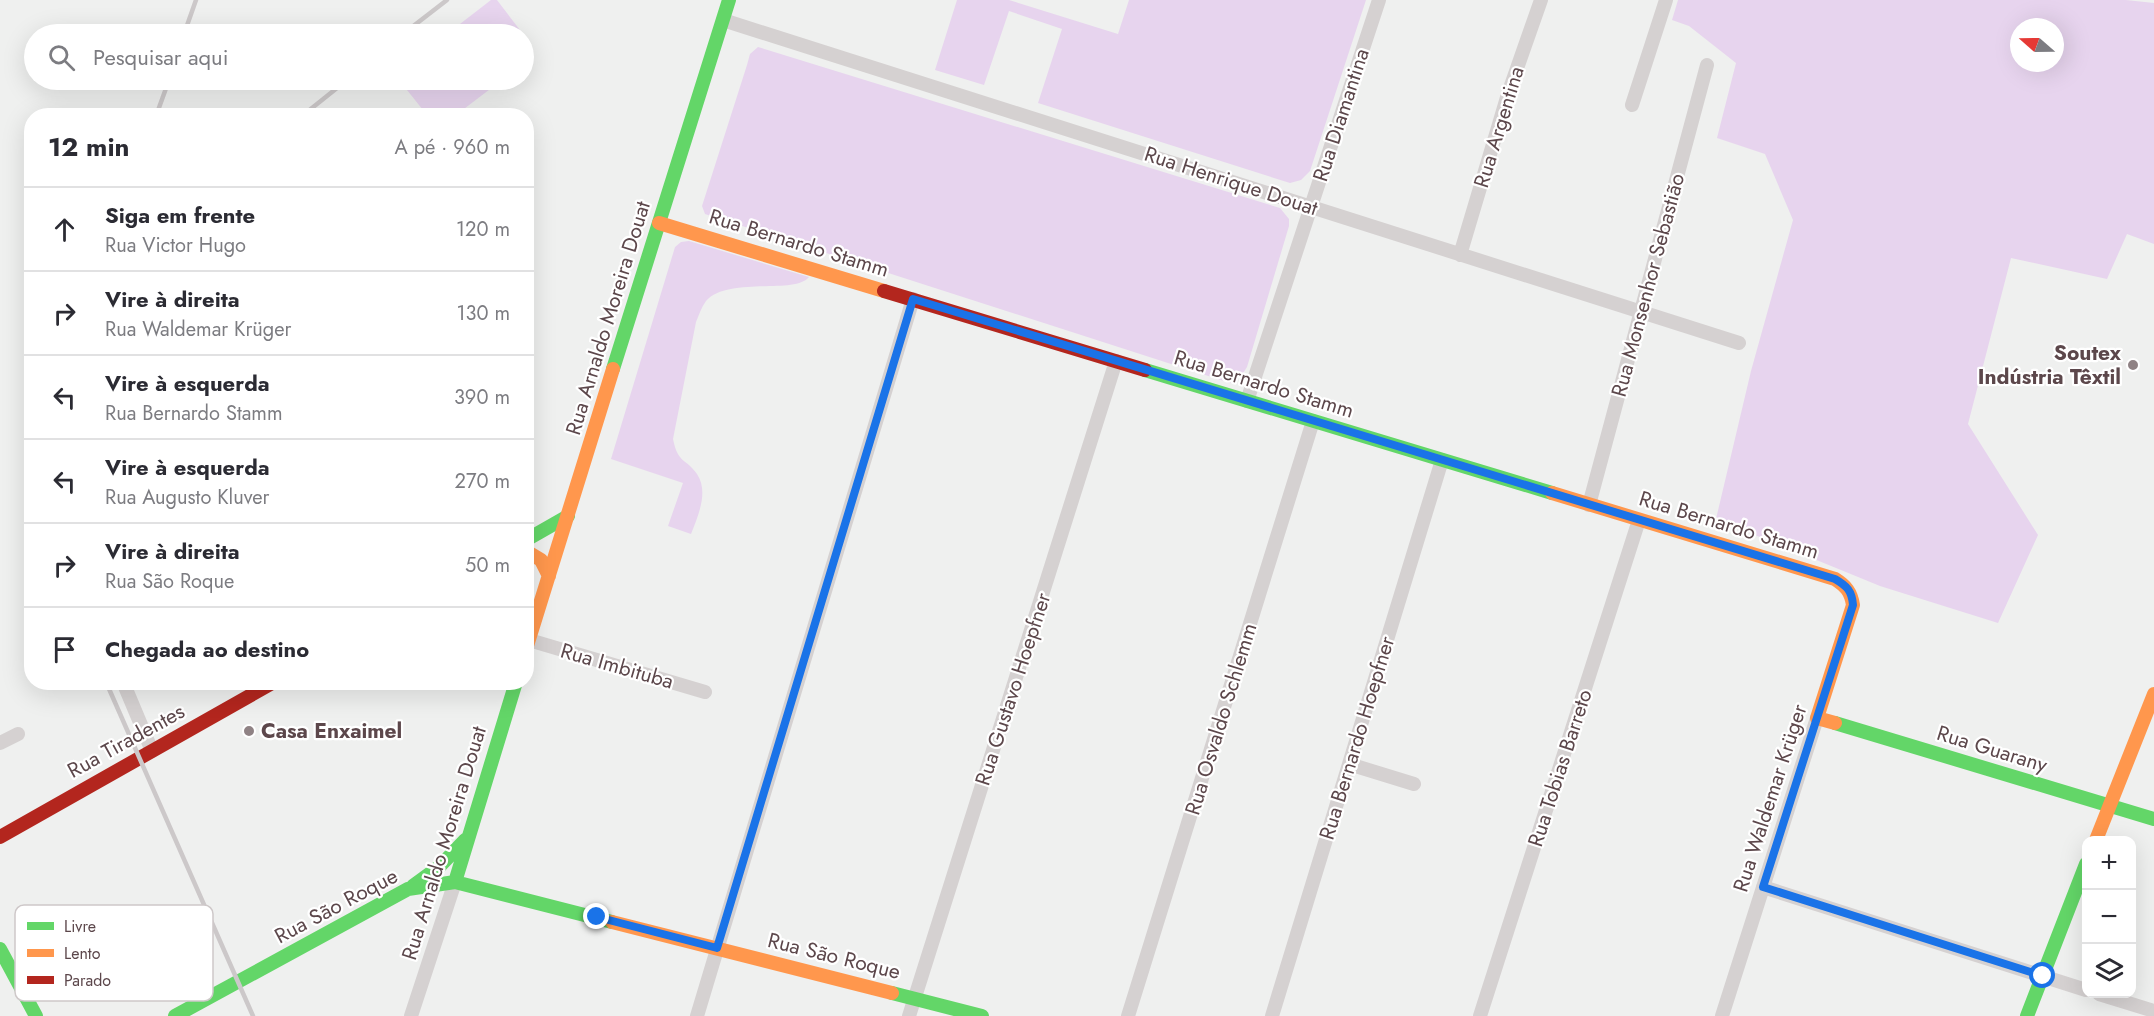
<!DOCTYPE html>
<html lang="pt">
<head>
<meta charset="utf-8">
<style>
	:root { --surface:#fff; --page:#f2f2f3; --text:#2b2b33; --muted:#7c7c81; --line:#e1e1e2 }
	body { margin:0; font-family:Jost,sans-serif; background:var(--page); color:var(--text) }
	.controls { position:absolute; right:18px; bottom:18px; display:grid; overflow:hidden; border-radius:12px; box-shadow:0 6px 24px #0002 }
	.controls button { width:54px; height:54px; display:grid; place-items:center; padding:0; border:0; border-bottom:2px solid var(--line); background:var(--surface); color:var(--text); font:30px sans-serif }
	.compass { position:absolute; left:2010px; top:18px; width:54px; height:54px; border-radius:50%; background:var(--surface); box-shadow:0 6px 24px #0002; rotate:290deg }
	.stop { position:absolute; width:18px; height:18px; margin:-14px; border:4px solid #1a73e8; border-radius:50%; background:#fff }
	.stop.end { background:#1a73e8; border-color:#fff; box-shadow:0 2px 6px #0008 }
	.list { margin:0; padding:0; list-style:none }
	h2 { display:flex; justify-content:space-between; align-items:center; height:78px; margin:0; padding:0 24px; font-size:26px }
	h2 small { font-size:20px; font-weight:400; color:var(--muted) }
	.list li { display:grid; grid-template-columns:39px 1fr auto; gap:18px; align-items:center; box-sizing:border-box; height:84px; padding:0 24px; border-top:2px solid var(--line) }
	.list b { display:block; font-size:22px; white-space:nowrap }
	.list p { margin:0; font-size:20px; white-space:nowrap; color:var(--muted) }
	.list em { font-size:20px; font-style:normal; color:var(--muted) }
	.icon { flex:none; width:33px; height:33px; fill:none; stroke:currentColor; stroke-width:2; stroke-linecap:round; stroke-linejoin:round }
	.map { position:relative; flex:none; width:2154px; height:1016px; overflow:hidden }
	.search { position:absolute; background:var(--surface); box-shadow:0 6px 24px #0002; left:24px; top:24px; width:510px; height:66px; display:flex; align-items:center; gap:15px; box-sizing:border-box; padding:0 21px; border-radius:33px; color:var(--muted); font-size:22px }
	.panel { position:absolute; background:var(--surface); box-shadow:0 6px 24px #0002; left:24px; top:108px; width:510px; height:582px; border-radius:24px }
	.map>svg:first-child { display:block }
	.green { fill:#e7d4ee; fill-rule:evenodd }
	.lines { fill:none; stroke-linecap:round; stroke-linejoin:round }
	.street { stroke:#d5d1d1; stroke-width:14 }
	.fast { stroke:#63d668; stroke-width:14 }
	.slow { stroke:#ff974d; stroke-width:14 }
	.jam { stroke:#b3261e; stroke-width:14 }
	.rail { stroke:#ccc8c9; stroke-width:4.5 }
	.route { stroke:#1a73e8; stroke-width:8 }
	.poi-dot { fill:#8f8284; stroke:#fff; stroke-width:2 }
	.labels { text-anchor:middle; stroke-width:4.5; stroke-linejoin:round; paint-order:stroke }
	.street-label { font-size:21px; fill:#5c474b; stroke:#fff }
	.poi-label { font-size:21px; font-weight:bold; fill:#5c474b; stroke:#fff; text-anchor:end }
	.key { fill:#fff; stroke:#cec8c9; stroke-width:1.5 }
	.key-label { font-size:16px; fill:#5c474b }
</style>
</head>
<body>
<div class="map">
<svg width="2154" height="1016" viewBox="0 0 2154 1016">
	<rect width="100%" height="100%" fill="#eff0ef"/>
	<path class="green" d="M491,0H497L523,34H447Z
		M957,0H1009L1118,34L1129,0H1366L1310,171L1301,180L1290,183L1038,103L1062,29L1009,11L984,85L935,70Z
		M1678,0H2126L2154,3V244L2127,234L2107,279L2011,258L1968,424L2038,535L1998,623L1880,586L1716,519L1751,371L1793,220L1765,154L1717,138L1736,63L1689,26L1672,20ZM2019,27H2055V63H2019Z
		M758,47L1280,208L1289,219V226L1247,367L1242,375L1230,383L705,214L702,206L747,65L750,54Z
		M399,80H502L456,115H427Z
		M689,241L809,277C795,295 728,276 706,301C701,308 699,315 696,322L673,439C678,464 686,458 697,474C709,492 698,516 691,534L668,526L683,483L611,459L675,247L681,242Z"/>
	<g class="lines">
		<path class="street" d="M723,20L1739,343
			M1632,105L1666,0
			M1460,255L1508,94L1541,0
			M1247,401L1379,0
			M1589,505L1707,65
			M529,640L705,692
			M123,682L152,751
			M0,743L18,734
			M1349,764L1414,784
			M1763,887L2086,990
			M2099,994L2154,1011
			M411,1016L455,882
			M697,1016L913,299
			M909,1016L1116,361
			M1128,1016L1313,421
			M1272,1016L1442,460
			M1480,1016L1639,520
			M1722,1016L1817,718"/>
		<path class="fast" d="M613,369L729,0
			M1145,370L1552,493
			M526,540L568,516
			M1835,723L2154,819
			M455,882L516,682
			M413,886L439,867L465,840
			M0,949L36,1016
			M892,993L982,1016
			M175,1016L408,889L455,882L612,922
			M2027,1016L2086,864"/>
		<path class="slow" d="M659,223L884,291
			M1552,493L1835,579C1846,586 1851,592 1853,605L1817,718L1835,723
			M526,551L541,560L549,576
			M526,649L613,369
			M2096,840L2154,694
			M612,922L892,993"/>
		<path class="jam" d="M884,291L1145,370
			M0,837L274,682"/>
		<path class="rail" d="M184,34L196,0
			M403,34L447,0
			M156,116L169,80
			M302,116L347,80
			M106,682L253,1016"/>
	</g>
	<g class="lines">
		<path class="route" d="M597,917L717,948L913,299L1835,579C1847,586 1852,591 1853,605L1763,887L2043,976"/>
	</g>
	<g class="poi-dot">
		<circle cx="2133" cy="365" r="6"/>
		<circle cx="249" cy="731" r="6"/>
	</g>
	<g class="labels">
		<g class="street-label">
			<text transform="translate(1341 115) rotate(-72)" y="7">Rua Diamantina</text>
			<text transform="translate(1499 127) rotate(-73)" y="7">Rua Argentina</text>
			<text transform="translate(1231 181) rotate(18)" y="7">Rua Henrique Douat</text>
			<text transform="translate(799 243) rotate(17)" y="7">Rua Bernardo Stamm</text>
			<text transform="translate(1648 285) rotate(-75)" y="7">Rua Monsenhor Sebastião</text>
			<text transform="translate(608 318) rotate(-73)" y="7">Rua Arnaldo Moreira Douat</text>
			<text transform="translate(1264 384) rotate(17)" y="7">Rua Bernardo Stamm</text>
			<text transform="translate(1729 525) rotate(17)" y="7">Rua Bernardo Stamm</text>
			<text transform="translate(617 666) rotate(16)" y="7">Rua Imbituba</text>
			<text transform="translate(1013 689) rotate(-72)" y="7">Rua Gustavo Hoepfner</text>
			<text transform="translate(1221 719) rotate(-73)" y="7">Rua Osvaldo Schlemm</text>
			<text transform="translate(1357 738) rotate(-73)" y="7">Rua Bernardo Hoepfner</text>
			<text transform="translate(126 741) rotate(-29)" y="7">Rua Tiradentes</text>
			<text transform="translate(1992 749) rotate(17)" y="7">Rua Guarany</text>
			<text transform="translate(1560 768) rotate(-72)" y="7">Rua Tobias Barreto</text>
			<text transform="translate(1770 798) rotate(-72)" y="7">Rua Waldemar Krüger</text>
			<text transform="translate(444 843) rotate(-73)" y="7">Rua Arnaldo Moreira Douat</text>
			<text transform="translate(336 906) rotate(-28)" y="7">Rua São Roque</text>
			<text transform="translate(834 956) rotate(14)" y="7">Rua São Roque</text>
		</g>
		<g class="poi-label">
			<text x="2121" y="360">Soutex<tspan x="2121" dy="24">Indústria Têxtil</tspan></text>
			<text x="261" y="738" text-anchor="start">Casa Enxaimel</text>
		</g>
	</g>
	<rect x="15" y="905" width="198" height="96" rx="9" class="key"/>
	<rect x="27" y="922" width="27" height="8" fill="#63d668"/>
	<rect x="27" y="949" width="27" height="8" fill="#ff974d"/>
	<rect x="27" y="976" width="27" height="8" fill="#b3261e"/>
	<g class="key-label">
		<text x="64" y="932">Livre</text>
		<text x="64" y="959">Lento</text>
		<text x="64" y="986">Parado</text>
	</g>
</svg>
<div class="controls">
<button>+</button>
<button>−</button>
<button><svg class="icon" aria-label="layers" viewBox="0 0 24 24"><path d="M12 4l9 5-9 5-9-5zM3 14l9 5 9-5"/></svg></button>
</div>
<svg class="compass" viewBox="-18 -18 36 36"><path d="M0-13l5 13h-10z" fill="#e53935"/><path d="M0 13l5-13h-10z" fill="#7c7c81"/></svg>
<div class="stop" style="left:2043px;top:976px"></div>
<div class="stop end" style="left:597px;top:917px"></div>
<div class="search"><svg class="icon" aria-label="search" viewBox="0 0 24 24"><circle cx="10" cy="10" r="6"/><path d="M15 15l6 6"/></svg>Pesquisar aqui</div>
<section class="panel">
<h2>12 min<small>A pé · 960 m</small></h2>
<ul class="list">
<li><svg class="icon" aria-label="ahead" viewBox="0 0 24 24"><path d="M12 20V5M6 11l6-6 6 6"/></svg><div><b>Siga em frente</b><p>Rua Victor Hugo</p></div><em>120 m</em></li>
<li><svg class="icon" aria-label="right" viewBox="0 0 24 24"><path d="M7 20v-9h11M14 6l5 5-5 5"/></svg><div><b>Vire à direita</b><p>Rua Waldemar Krüger</p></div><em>130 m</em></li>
<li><svg class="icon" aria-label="left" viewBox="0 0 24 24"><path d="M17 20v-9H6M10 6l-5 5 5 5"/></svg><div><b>Vire à esquerda</b><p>Rua Bernardo Stamm</p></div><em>390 m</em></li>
<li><svg class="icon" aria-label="left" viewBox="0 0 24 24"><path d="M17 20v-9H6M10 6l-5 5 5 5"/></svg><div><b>Vire à esquerda</b><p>Rua Augusto Kluver</p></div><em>270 m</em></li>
<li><svg class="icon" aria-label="right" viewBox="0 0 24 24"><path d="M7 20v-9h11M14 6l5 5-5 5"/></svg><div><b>Vire à direita</b><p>Rua São Roque</p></div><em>50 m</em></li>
<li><svg class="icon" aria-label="arrive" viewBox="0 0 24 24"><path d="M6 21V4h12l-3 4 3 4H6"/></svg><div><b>Chegada ao destino</b></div></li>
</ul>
</section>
</div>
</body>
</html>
